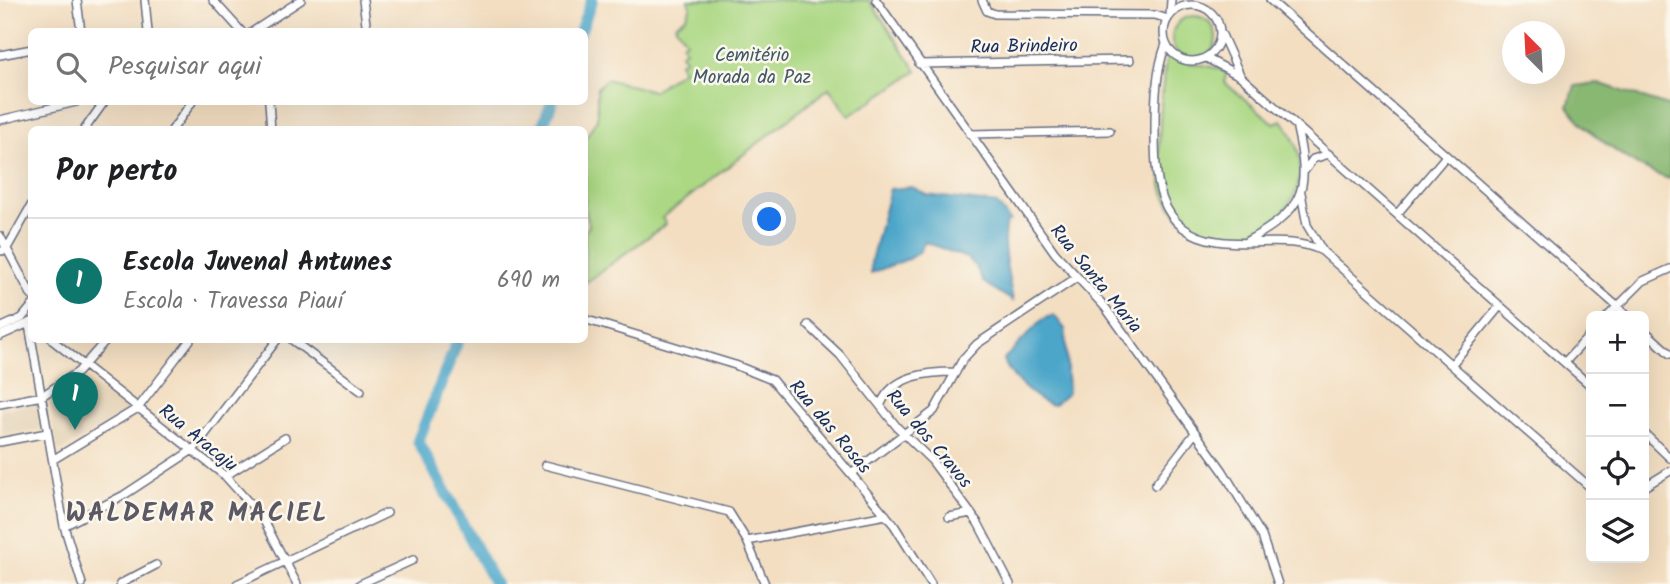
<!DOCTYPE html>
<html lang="pt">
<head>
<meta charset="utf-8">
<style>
	:root { --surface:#fff; --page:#f6f6f6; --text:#202124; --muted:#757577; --line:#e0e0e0; --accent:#0f766e }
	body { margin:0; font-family:Kalam,sans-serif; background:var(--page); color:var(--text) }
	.controls { position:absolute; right:21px; bottom:21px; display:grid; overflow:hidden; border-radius:10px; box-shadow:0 7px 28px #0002 }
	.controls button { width:63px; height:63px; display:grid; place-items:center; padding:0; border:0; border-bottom:2px solid var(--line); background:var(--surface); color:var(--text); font:35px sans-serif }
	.compass { position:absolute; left:1502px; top:21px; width:63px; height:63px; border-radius:50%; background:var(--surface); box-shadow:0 7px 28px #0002; rotate:336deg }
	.you { position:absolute; left:770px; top:220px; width:24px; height:24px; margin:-18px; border:5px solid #fff; border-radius:50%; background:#1a73e8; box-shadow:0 0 0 10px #1a73e833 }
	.badge { display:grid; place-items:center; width:46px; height:46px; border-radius:50%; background:var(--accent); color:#fff; font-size:23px; font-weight:700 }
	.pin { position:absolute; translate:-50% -58px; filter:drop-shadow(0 2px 4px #0008) }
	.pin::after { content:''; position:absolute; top:37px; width:24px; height:21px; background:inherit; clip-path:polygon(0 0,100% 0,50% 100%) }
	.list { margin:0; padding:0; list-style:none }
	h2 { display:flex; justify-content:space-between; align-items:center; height:91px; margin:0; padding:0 28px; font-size:30px }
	h2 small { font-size:23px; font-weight:400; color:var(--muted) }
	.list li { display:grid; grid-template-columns:46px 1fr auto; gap:21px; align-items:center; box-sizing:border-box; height:126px; padding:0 28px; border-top:2px solid var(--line) }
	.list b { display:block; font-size:26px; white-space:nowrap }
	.list p { margin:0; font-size:23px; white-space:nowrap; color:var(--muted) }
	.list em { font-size:23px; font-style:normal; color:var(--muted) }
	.icon { flex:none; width:38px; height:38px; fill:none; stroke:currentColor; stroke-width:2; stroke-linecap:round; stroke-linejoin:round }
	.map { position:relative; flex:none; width:1670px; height:584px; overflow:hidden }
	.search { position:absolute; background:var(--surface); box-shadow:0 7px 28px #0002; left:28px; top:28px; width:560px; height:77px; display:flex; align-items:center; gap:18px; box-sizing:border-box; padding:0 24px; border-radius:10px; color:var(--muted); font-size:26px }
	.panel { position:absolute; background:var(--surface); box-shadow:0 7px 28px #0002; left:28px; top:126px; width:560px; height:217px; border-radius:10px }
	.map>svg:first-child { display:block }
	.built { fill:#e3d1b6 }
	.green { fill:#acd884; stroke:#648471; stroke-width:2 }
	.forest { fill:#89b872; stroke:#527468; stroke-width:2 }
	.water { fill:#4ba6c9; stroke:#336a94; stroke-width:2 }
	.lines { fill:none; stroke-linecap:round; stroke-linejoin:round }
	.river { stroke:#4ba6c9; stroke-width:12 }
	.minor-casing { stroke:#676c81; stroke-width:10 }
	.minor { stroke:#fff; stroke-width:7 }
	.labels { text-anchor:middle; stroke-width:5; stroke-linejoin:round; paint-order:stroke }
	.street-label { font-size:19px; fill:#1b2f5e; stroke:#fbf7ec }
	.park-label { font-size:19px; fill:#3f5968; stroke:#fbf7ec }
	.district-label { font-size:26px; font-weight:bold; letter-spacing:2px; fill:#5c5964; stroke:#fbf7ec }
</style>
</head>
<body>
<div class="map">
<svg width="1670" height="584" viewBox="0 0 1670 584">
	<rect width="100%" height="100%" fill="#fbf7ec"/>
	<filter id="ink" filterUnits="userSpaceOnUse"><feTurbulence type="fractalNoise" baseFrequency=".0143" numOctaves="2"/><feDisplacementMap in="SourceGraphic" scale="14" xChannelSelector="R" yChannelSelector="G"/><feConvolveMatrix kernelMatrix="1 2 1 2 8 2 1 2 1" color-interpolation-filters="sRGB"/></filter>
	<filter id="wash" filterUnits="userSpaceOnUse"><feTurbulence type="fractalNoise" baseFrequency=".00686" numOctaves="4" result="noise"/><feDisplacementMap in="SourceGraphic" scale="28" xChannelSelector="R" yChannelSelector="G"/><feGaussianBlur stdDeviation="1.57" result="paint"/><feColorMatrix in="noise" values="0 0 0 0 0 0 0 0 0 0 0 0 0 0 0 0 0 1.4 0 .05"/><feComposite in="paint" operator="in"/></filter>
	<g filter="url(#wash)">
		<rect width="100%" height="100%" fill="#f3dec1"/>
		<path class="built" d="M84,382L128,409L127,412L61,451L57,449L49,401Z
			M36,403L41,429L4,435L0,410Z"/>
		<path class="green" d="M688,0H869L917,71L849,116L829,88L662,218L666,224L585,283V231L589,227L585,205V139L597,119V88L606,79L653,91L683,70L679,63L685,59L681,53L686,50L682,44L686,41L675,25L687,16L691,6Z
			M1172 38a22 22 0 1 1 44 0a22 22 0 1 1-44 0Z
			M1167,53C1185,68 1206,61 1226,72L1225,83L1274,123L1282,120C1352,214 1200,288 1164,192C1154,162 1162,86 1167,53Z"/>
		<path class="forest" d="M1598,83L1670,107V179C1638,170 1586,134 1568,106L1575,86Z"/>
		<path class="water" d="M912,187L927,195L997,204L1010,221L1006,223C1000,245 1009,277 1013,301L983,282L976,267L967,258L925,242L919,252L908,259L871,273V261L890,189Z
			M1054,315L1065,329L1068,393L1053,405C1037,402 1008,376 1004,359L1043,319Z"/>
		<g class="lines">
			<path class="river" d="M580,32L592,0
				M541,130L552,102
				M458,340L418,441L495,584"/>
		</g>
	</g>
	<g filter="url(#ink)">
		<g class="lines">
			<defs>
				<path id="minor" d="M77,0L81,32
					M145,0L148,32
					M213,0L242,32
					M363,0L367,32
					M876,0L1055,253L1105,307L1223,471L1262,536L1278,584
					M982,0L987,11L995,14L1155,15L1168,19
					M1270,0L1628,316
					M1164 33a28 28 0 1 1 56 0a28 28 0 1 1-56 0Z
					M1170,16L1171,0
					M252,32L301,0
					M1222,35L1240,75
					M1166,44C1156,71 1155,99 1155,128C1155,176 1155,232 1217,241C1251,247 1290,235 1322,251L1591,488
					M0,55L32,49
					M1206,58L1240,76L1591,386
					M919,64L1130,60
					M269,102L271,130
					M0,120L76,102
					M84,130L104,102
					M172,130L192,102
					M970,134L1110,131
					M1306,169L1313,159L1329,154
					M1301,193L1307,225L1322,250
					M1397,214L1446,156
					M0,236L32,296
					M1247,241C1304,210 1311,190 1297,129
					M0,251L6,250L32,204
					M1608,316L1643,281L1670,269
					M584,319L735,365L772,380L894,525L931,584
					M29,325L64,526L82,584
					M808,325L840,355L897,427L932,461L978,523L1010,584
					M0,328L22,318L32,306
					M1644,330L1670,354
					M0,336L31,322
					M52,340L225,476L262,517L297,584
					M292,340L361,391
					M1565,362L1591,334
					M1452,364L1500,306
					M0,404L42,396L78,372L106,340
					M881,404C893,375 928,372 956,372
					M1644,433L1670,458
					M0,442L47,433
					M54,459L138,408L190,340
					M545,465L729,512L747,541L765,584
					M851,474L934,411L963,359L977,344L1076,278
					M225,476L285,438
					M1155,485L1195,433
					M1644,487L1670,471
					M949,517L971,513
					M64,526L124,495L194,449L277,340
					M747,541L886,515
					M120,584L156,565
					M237,584L387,513
					M360,584L413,560"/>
			</defs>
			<use href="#minor" class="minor-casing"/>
			<use href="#minor" class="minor"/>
		</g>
	</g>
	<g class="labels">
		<g class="street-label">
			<text transform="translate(1024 45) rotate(-1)" y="7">Rua Brindeiro</text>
			<text transform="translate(1097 278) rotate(51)" y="7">Rua Santa Maria</text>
			<text transform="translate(831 426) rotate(50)" y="7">Rua das Rosas</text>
			<text transform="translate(199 437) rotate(39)" y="7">Rua Aracaju</text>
			<text transform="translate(930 438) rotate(50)" y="7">Rua dos Cravos</text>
		</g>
		<g class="park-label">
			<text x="752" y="61">Cemitério<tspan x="752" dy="22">Morada da Paz</tspan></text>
		</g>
		<g class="district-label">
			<text x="197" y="521">WALDEMAR MACIEL</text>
		</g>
	</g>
</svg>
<div class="controls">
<button>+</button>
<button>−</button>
<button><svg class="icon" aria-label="locate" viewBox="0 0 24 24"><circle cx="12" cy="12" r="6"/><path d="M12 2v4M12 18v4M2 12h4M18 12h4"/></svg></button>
<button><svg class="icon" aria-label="layers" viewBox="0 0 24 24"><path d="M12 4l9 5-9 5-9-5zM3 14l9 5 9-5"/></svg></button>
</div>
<svg class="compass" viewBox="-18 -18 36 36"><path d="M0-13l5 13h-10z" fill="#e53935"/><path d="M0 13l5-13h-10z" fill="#757577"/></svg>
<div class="you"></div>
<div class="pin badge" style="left:75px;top:430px">1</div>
<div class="search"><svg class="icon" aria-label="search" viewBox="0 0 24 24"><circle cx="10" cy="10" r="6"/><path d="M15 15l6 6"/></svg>Pesquisar aqui</div>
<section class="panel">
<h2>Por perto<small></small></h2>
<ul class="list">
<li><span class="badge">1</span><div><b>Escola Juvenal Antunes</b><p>Escola · Travessa Piauí</p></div><em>690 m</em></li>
</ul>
</section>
</div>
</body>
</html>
